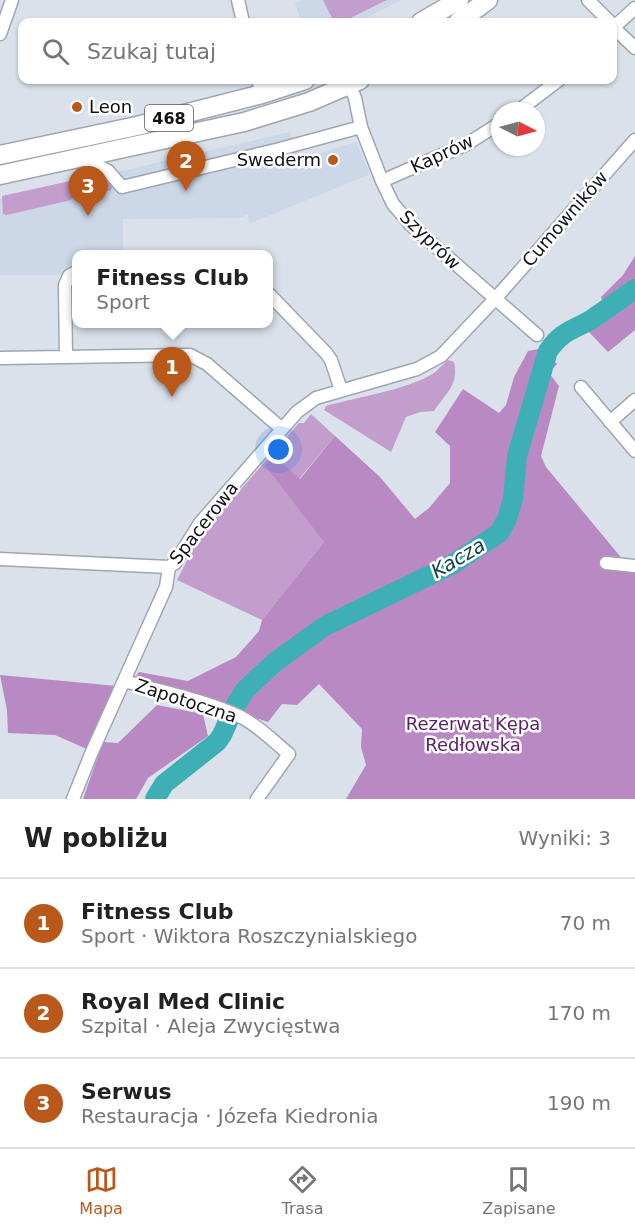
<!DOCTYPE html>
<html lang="pl">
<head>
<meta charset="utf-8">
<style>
	:root { --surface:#fff; --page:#f6f6f6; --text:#222; --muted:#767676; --line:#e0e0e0; --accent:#ba581a }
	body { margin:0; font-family:"DejaVu Sans",sans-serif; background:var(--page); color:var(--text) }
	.compass { position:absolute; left:491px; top:102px; width:54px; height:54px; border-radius:50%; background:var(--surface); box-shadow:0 2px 4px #0004; rotate:96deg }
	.you { position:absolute; left:279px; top:450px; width:21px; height:21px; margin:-15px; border:4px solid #fff; border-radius:50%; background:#1a73e8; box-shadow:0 0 0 9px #1a73e833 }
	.badge { display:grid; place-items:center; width:39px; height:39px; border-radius:50%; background:var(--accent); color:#fff; font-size:20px; font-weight:700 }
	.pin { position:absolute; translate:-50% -50px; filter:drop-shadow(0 2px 3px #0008) }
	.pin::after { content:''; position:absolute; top:32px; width:21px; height:18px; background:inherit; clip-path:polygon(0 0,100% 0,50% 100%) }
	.popup { position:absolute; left:72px; top:250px; width:201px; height:78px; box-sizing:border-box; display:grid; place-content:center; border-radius:12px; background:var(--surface); filter:drop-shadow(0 2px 4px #0005); font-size:20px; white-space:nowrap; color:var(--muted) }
	.popup b { font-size:22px; color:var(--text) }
	.popup::after { content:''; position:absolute; left:50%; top:100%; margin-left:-12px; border:12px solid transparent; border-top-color:var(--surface) }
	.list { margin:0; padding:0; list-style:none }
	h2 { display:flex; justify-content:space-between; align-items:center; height:78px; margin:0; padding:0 24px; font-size:26px }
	h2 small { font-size:20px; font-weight:400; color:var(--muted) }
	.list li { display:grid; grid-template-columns:39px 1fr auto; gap:18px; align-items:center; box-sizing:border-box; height:90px; padding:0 24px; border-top:2px solid var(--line) }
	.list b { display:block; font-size:22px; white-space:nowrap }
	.list p { margin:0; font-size:20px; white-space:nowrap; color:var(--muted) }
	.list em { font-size:20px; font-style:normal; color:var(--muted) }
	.icon { flex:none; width:33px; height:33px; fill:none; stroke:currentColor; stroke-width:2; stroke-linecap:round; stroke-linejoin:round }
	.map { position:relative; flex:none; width:635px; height:799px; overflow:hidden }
	.search { position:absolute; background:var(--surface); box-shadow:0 2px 4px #0004; left:18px; right:18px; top:18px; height:66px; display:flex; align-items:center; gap:15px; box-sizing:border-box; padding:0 21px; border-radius:12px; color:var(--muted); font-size:22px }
	.sheet { height:348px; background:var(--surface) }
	nav { display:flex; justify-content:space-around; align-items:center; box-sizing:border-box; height:84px; border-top:2px solid var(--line); background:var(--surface); font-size:16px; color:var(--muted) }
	nav a { display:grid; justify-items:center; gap:3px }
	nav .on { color:var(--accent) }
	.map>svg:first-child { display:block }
	.built { fill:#ccd7e8 }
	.green { fill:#c39dcc }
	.forest { fill:#b989c4 }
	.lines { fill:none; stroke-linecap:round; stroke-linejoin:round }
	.river { stroke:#3fafb6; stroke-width:20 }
	.minor-casing { stroke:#a0a6b0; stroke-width:15 }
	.primary-casing { stroke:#a0a6b0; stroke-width:21 }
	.minor { stroke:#fff; stroke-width:12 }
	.primary { stroke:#fff; stroke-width:18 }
	.poi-dot { fill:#ba581a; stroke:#fff; stroke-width:2 }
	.labels { text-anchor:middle; stroke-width:5; stroke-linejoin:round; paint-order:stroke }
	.shield { fill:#fff; stroke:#58595c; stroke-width:1.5 }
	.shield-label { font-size:16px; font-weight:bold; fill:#101216 }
	.poi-label { font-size:18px; fill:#101216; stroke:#fff; text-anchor:start }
	.street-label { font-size:18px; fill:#101216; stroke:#fff }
	.park-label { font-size:18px; fill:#5b2169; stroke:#fff }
	.water-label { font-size:20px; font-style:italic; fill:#124447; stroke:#fff }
</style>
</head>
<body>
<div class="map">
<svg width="635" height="799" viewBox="0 0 635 799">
	<rect width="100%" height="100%" fill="#dae1eb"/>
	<path class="built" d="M302,0H402L358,22H301L295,3Z
		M290,132L302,159L356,142L370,174L249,224L248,214L239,218L123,219V254L76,255V265H71L61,275H0V199Z"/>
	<path class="green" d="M323,0H387L342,22H334Z
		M102,174L112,187L111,190L80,198L79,196L72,198L71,200L7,215L3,214L2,196Z
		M448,360L454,362C459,385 446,393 434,411L420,412L406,417L391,452L324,410L326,406C357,397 408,390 434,373C439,369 443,364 448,360Z
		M311,414L335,436L299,479L274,456L324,542L262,620L177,580L195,545L205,530L299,423H304Z"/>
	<path class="forest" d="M635,256V330L608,352L588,331L606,317L601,297L623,275Z
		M544,348L557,364L549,373L559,386L541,456L546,467L624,561L635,569V799H346L366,765L361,747L362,729L319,684L297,705L282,704L268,722L135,678L139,672L188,681L236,657L259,631L262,620L324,542L265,465L274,456L300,479L335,436L380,477L415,519L429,508L450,483V446L435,432L463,389L499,413L506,405L514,377L528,351Z
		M0,675L117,686L89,750L55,735L8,733L7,710Z
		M157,705L203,714L208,736L148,778L136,799H83L103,742L118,743Z"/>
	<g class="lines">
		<path class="river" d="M234,708L245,690L275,662L325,626L453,564L499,533L507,519L513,499L517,456L548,351C563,330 572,331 592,319C607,309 621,299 635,289
			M155,799L164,784L217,742L222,735L230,717"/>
		<defs>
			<path id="minor" d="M238,0L243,22
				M588,0L610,22
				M612,26L635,48
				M612,29L635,8
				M0,34L12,0
				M258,80L262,94
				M349,84L355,98L361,127L382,181L393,204L411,225L537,335
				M518,111L559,80
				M83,158L108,171L122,187L276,150L361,127
				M382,181L467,144L500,123
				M268,293L326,353L331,360L341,390
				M66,356L65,285L69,276L76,272
				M0,358L190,355L207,364L282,429
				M581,387L635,451
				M610,422L635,400
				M0,559L169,567
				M606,563L635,566
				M169,567L175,563L200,523L297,412L316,398L417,369L441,356L495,299L635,140
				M124,681C163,692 205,700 241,717C259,726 273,741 289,754L257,799
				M73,799L91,754L166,587L169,567"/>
			<path id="primary" d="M421,22L459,0
				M458,22L488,0
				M0,155L137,126L262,94L305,80
				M0,175L244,122L309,102L360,80"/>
		</defs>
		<use href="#minor" class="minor-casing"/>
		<use href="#primary" class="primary-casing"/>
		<use href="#minor" class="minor"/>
		<use href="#primary" class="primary"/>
	</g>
	<g class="poi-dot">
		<circle cx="77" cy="107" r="6"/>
		<circle cx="333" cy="160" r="6"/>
	</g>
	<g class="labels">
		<rect class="shield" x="145" y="105" width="48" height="26" rx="4.5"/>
		<g class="shield-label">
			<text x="169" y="124">468</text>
		</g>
		<g class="poi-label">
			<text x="89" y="113">Leon</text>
			<text x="321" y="166" text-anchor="end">Swederm</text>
		</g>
		<g class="street-label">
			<text transform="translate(442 154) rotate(-25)" y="6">Kaprów</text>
			<text transform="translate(565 219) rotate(-49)" y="6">Cumowników</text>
			<text transform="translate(430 240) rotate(44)" y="6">Szyprów</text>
			<text transform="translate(204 523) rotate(-52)" y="6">Spacerowa</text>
			<text transform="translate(186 701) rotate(18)" y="6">Zapotoczna</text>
		</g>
		<g class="park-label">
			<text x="473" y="730">Rezerwat Kępa<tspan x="473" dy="21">Redłowska</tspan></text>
		</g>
		<g class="water-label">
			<text transform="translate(458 558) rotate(-31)" y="7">Kacza</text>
		</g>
	</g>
</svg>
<svg class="compass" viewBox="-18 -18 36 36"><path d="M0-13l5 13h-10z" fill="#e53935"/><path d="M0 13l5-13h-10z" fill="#767676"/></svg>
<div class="you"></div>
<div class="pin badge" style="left:172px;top:397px">1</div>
<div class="popup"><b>Fitness Club</b>Sport</div>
<div class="pin badge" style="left:186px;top:191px">2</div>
<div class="pin badge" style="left:88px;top:216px">3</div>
<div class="search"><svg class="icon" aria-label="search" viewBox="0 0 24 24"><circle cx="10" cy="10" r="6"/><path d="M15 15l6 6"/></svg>Szukaj tutaj</div>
</div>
<section class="sheet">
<h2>W pobliżu<small>Wyniki: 3</small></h2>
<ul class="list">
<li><span class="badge">1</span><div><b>Fitness Club</b><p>Sport · Wiktora Roszczynialskiego</p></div><em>70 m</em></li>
<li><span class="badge">2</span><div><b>Royal Med Clinic</b><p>Szpital · Aleja Zwycięstwa</p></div><em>170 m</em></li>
<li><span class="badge">3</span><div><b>Serwus</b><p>Restauracja · Józefa Kiedronia</p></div><em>190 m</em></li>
</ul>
</section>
<nav>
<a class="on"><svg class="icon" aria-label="map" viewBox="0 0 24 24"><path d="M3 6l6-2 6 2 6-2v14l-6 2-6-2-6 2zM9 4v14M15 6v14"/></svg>Mapa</a>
<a><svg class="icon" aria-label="directions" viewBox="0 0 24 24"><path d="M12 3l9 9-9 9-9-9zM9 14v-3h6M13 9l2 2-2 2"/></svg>Trasa</a>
<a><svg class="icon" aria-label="saved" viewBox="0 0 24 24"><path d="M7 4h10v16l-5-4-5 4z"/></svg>Zapisane</a>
</nav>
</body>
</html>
